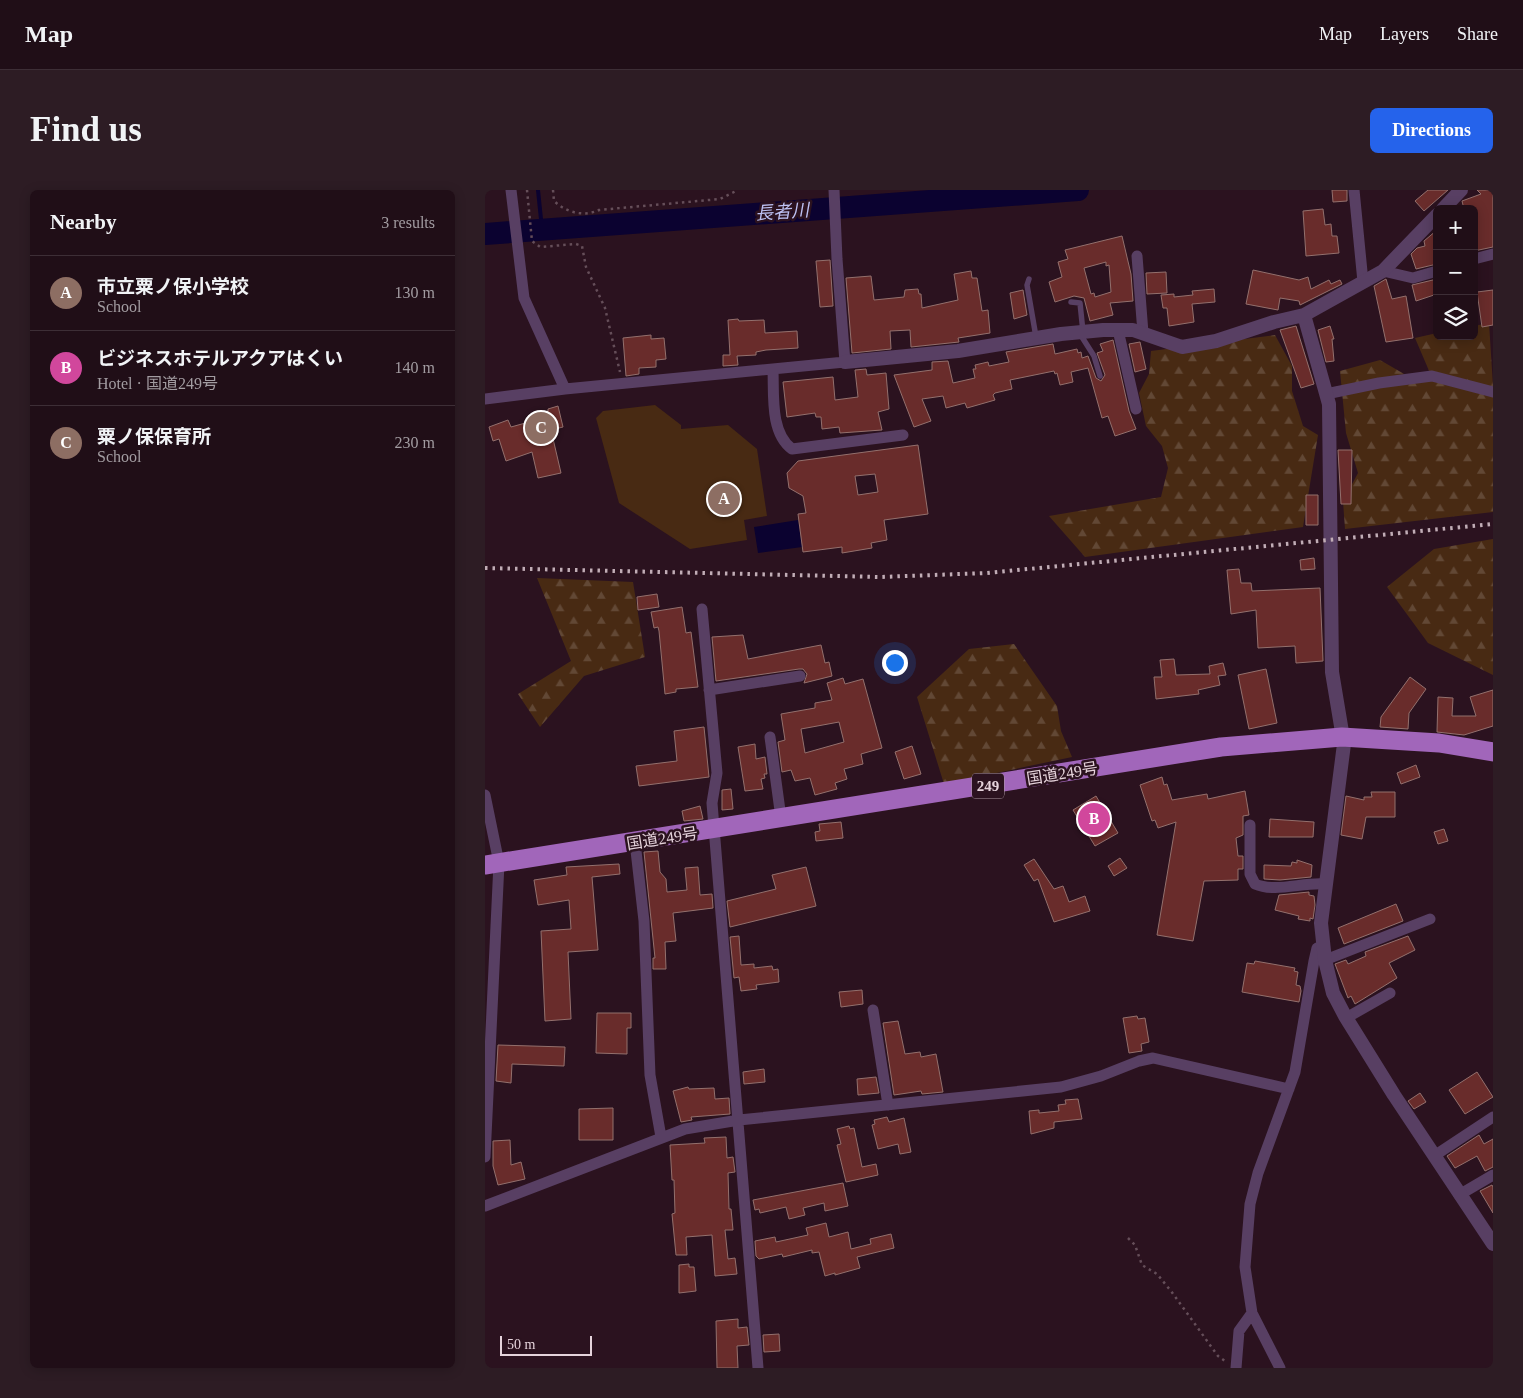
<!DOCTYPE html>
<html lang="en">
<head>
<meta charset="utf-8">
<style>
	:root { --surface:#200e17; --page:#2d1c24; --text:#f1f3f6; --muted:#a29ca1; --line:#3d2e36; --accent:#2563eb }
	body { margin:0; font-family:"Times New Roman","Noto Sans JP",serif; background:var(--page); color:var(--text) }
	.controls { position:absolute; right:15px; top:15px; display:grid; overflow:hidden; border-radius:8px; box-shadow:0 2px 12px #0003 }
	.controls button { width:45px; height:45px; display:grid; place-items:center; padding:0; border:0; border-bottom:1px solid var(--line); background:var(--surface); color:var(--text); font:25px sans-serif }
	.scale { position:absolute; left:15px; bottom:12px; width:92px; box-sizing:border-box; padding-left:5px; border:2px solid #e5d3db; border-top:0; font-size:14px; line-height:18px; white-space:nowrap; color:#e5d3db; -webkit-text-stroke:4px #2b121f; paint-order:stroke }
	.you { position:absolute; left:409px; top:472px; width:18px; height:18px; margin:-12px; border:4px solid #fff; border-radius:50%; background:#1a73e8; box-shadow:0 0 0 8px #1a73e833 }
	.badge { display:grid; place-items:center; width:32px; height:32px; border-radius:50%; background:var(--accent); color:#fff; font-size:16px; font-weight:700 }
	.pin { position:absolute; translate:-50% -50%; border:2px solid #fff; box-shadow:0 1px 5px #0006 }
	.list { margin:0; padding:0; list-style:none }
	h2 { display:flex; justify-content:space-between; align-items:center; height:65px; margin:0; padding:0 20px; font-size:21px }
	h2 small { font-size:16px; font-weight:400; color:var(--muted) }
	.list li { display:grid; grid-template-columns:32px 1fr auto; gap:15px; align-items:center; box-sizing:border-box; height:75px; padding:0 20px; border-top:1px solid var(--line) }
	.list b { display:block; font-size:19px; white-space:nowrap }
	.list p { margin:0; font-size:16px; white-space:nowrap; color:var(--muted) }
	.list em { font-size:16px; font-style:normal; color:var(--muted) }
	.icon { flex:none; width:28px; height:28px; fill:none; stroke:currentColor; stroke-width:2; stroke-linecap:round; stroke-linejoin:round }
	.map { position:relative; flex:none; width:1008px; height:1178px; overflow:hidden; border-radius:8px }
	header { display:flex; align-items:center; gap:30px; box-sizing:border-box; height:70px; padding:0 25px; background:var(--surface); border-bottom:1px solid var(--line) }
	header strong { font-size:24px }
	nav { display:flex; gap:28px; margin-inline-start:auto; font-size:18px }
	.intro { display:flex; align-items:center; justify-content:space-between; box-sizing:border-box; height:120px; padding:0 30px }
	h1 { margin:0; font-size:35px }
	.button { padding:12px 22px; border-radius:8px; background:var(--accent); color:#fff; font-size:18px; font-weight:700 }
	main { display:flex; gap:30px; padding:0 30px }
	aside { flex:1; background:var(--surface); border-radius:8px; box-shadow:0 2px 12px #0003 }
	.map>svg:first-child { display:block }
	.grass { fill:#482a13 }
	.forest { fill:url(#forest-firs) }
	.water { fill:#0b0230 }
	.lines { fill:none; stroke-linecap:round; stroke-linejoin:round }
	.stream { stroke:#0b0230; stroke-width:4 }
	.river { stroke:#0b0230; stroke-width:22 }
	.building { fill:#692c2b; stroke:#93706d; fill-rule:evenodd }
	.path { stroke:#654e59; stroke-width:2.5; stroke-dasharray:2.5 4; stroke-linecap:butt }
	.service { stroke:#583f63; stroke-width:5.5 }
	.minor { stroke:#583f63; stroke-width:11 }
	.tertiary { stroke:#583f63; stroke-width:14 }
	.trunk { stroke:#a166ba; stroke-width:19 }
	.rail { stroke:#c1adb6; stroke-width:4; stroke-dasharray:2.5 5; stroke-linecap:butt }
	.labels { text-anchor:middle; stroke-width:5; stroke-linejoin:round; paint-order:stroke }
	.shield { fill:#2b121f; stroke:#ad99a3; stroke-width:1 }
	.shield-label { font-size:15px; font-weight:bold; fill:#e5d3db }
	.street-label { font-size:16px; fill:#e5d3db; stroke:#2b121f }
	.water-label { font-size:18px; font-style:italic; fill:#bcc0f2; stroke:#2b121f }
</style>
</head>
<body>
<header>
<strong>Map</strong>
<nav><a>Map</a><a>Layers</a><a>Share</a></nav>
</header>
<div class="intro"><h1>Find us</h1><a class="button">Directions</a></div>
<main>
<aside>
<h2>Nearby<small>3 results</small></h2>
<ul class="list">
<li><span class="badge" style="background:#8d6e63">A</span><div><b>市立粟ノ保小学校</b><p>School</p></div><em>130 m</em></li>
<li><span class="badge" style="background:#d1479c">B</span><div><b>ビジネスホテルアクアはくい</b><p>Hotel · 国道249号</p></div><em>140 m</em></li>
<li><span class="badge" style="background:#8d6e63">C</span><div><b>粟ノ保保育所</b><p>School</p></div><em>230 m</em></li>
</ul>
</aside>
<div class="map">
<svg width="1008" height="1178" viewBox="0 0 1008 1178">
	<defs>
		<pattern id="forest-firs" width="22" height="20" patternUnits="userSpaceOnUse" patternTransform="scale(1.25)"><rect width="22" height="20" fill="#482a13"/><path d="M5 1l3.5 6h-7zM16 11l3.5 6h-7z" fill="#624835"/></pattern>
	</defs>
	<rect width="100%" height="100%" fill="#2b121f"/>
	<path class="grass" d="M170,215L196,235V239L243,235L272,259L282,326L259,330L262,350L205,359L134,313L111,228L118,221Z"/>
	<path class="forest" d="M1004,133L1008,196V322L860,339L858,311L873,283L861,243L855,181L895,170L926,188L945,183L930,148L952,143V146H989V136Z
		M790,145L807,176V201L818,236L833,245L818,337L600,367L564,326L676,307L683,278L677,256L661,236L654,203L664,184L666,161Z
		M1008,349V485L943,453L902,397L949,359Z
		M52,388L148,392L160,467L99,486L55,537L33,504L86,471Z
		M529,454L572,516L576,541L587,567L459,594L432,507L484,459Z"/>
	<path class="water" d="M313,330L317,357L273,363L269,337Z"/>
	<g class="lines">
		<path class="stream" d="M53,0L57,39"/>
		<path class="river" d="M0,44L593,0"/>
	</g>
	<path class="building" d="M847,0H862V11L848,12Z
		M943,0H963L939,21L930,11Z
		M992,0H1008V57L989,61V19H979L977,11L996,4Z
		M838,19L840,35L846,34L847,46H852L854,63L821,66L818,21Z
		M952,40V74L931,79L926,64L932,58L940,56L939,51Z
		M637,46L646,84L648,111L625,113L628,125L605,131L599,108L589,106L570,112L564,92L577,87L573,72L583,69L580,60ZM621,72V76L624,75L626,102L610,107L609,103L606,104L599,78Z
		M345,70L348,116L335,117L331,71Z
		M768,80L814,90L823,87L826,99L844,90L846,94L855,90L857,94L815,115L814,111L795,108L793,120L761,114Z
		M486,81L487,88H492L497,121L503,120L505,143L473,148L474,152L426,157L425,140L405,141L406,159L367,163L361,88L386,86L389,110L419,107L420,100L433,99L434,104H436L437,118L473,110L469,84Z
		M681,82L682,103L662,104L661,83Z
		M901,89L907,109L921,106L928,148L901,152L889,96Z
		M952,89V104L931,111L927,95Z
		M729,99L730,112L707,114L709,132L684,136L682,118H678L676,105L689,104V107L708,105L707,101Z
		M538,100L542,125L529,129L525,103Z
		M1008,100V135L997,137L992,102Z
		M253,129L254,131L279,130L280,143L312,141L313,158L281,160L271,162V165L252,166L253,175L238,176V165H245L243,130Z
		M811,136L829,194L816,198L795,140Z
		M845,136L849,149H847L849,171L841,172L833,140Z
		M166,145V149L179,148L181,169L171,170V177L154,178V184L141,186L138,148Z
		M628,150L644,221L651,239L630,246L623,226L617,228L603,178L586,182L588,192L575,195L572,183L570,184L569,181L525,190L527,199L510,203L508,205L510,210L482,218L480,213L461,218L458,206L437,209L446,231L429,237L409,185L447,180V172L463,171L468,193L490,188L488,179H491L490,175L503,172L504,176L524,172L521,162L568,154L570,164L592,159L593,163L596,162L597,168L603,166L611,188L616,191L620,185L612,163L618,161L615,154Z
		M655,152L661,179L650,182L644,154Z
		M381,179L382,185L401,183L404,219L393,222L397,240L355,243L354,237L337,239L336,227H331L330,223L302,227L298,192L348,187L350,210L373,207L370,180Z
		M73,216L78,237L66,240L76,283L53,288L47,262L21,271L14,249L8,251L4,237L23,230L26,237L44,232L43,226L63,221V219Z
		M433,255L443,324L399,330L402,350L386,353L387,358L357,363V357L318,362L313,324L321,323L318,306L304,298L302,283L313,271ZM390,284L393,302L373,305L370,286Z
		M853,260H867L866,314H856Z
		M821,305H833V335H821Z
		M829,368L830,379L816,380L815,370Z
		M754,379L756,393H766L767,401L835,398L838,471L811,473L810,456L773,458L771,420L746,424L742,380Z
		M172,404L174,417L153,420L152,407Z
		M197,417L201,443L206,442L213,497L191,499V502L180,504L174,441L173,437L169,438L166,422Z
		M258,445L263,469L336,455L340,473L344,472L347,486L319,493L322,484L318,479H314L231,491L227,447Z
		M689,469L691,485L725,484L724,476L738,473L741,485L733,486L735,495L713,500L714,504L671,509L669,487H677L675,470Z
		M781,479L792,533L764,539L753,485Z
		M925,487L941,499L924,523L923,539L895,537L896,527Z
		M358,488L360,494L378,489L397,558L376,564L378,574L359,579L362,589L350,593L352,599L330,605L325,588L310,591L306,580L297,582L293,552L300,550L296,524L330,518V513L347,510L342,493ZM354,532L359,552L320,563L316,539Z
		M1008,500V536L979,545L952,542L953,507L968,508L967,526H991L985,507Z
		M219,537L224,587L154,596L151,576L192,571L189,541Z
		M270,554L271,569L280,567L282,584H279L280,588L276,589L278,599L260,601L253,557Z
		M427,556L436,584L419,589L410,562Z
		M931,575L935,587L916,594L912,583Z
		M677,587L679,595L682,594L687,610L722,604L723,609L760,601L764,625L758,626V645L751,648L753,666H758V679H753V690L719,691L708,751L672,745L691,632L673,638L670,630L667,631L655,595Z
		M246,599L248,619L237,620V600Z
		M886,602H910V627H881L877,649L856,645L861,606L879,610V607H887Z
		M611,606L633,643L610,656L588,620Z
		M215,616L218,629L199,631L197,621Z
		M785,629L829,632L828,647H784Z
		M356,632L358,648L331,651L330,642L335,641L334,634Z
		M959,639L963,651L953,654L949,642Z
		M173,661L175,682L181,689L182,702L202,700L200,678L213,677L215,705L227,704L228,718L188,723L191,751L180,752L181,779H168V768H170L159,662Z
		M635,668L642,678L629,686L623,676Z
		M549,669L569,699L578,696L584,712L600,706L605,721L569,732L553,689L549,691L539,675Z
		M812,670L827,675L826,687L795,690L779,689V675L806,676L807,672L812,673Z
		M134,674L135,684L107,687L113,760L83,762L86,829L60,831L56,741L86,739L84,710L53,715L49,690L82,685L81,677Z
		M321,677L331,716L245,737L242,711L291,699L287,685Z
		M824,702V705L829,706L830,715L828,729L825,728V731L813,729L814,726L790,720L794,705Z
		M911,714L918,731L859,754L853,738Z
		M254,746L256,775L269,774V778L287,776L288,780L293,779L294,792L271,795L272,799L256,801L254,787L249,788L245,747Z
		M923,746L930,760L904,773L912,788L870,814L866,806L863,808L850,774L861,770L863,774L881,766L880,762Z
		M770,771L810,778L809,781L813,782L811,795L815,796L816,801L814,812L757,802L762,773L769,774Z
		M377,800L378,814L356,817L354,802Z
		M112,823H146V838H142V864L111,863Z
		M652,826L653,829L660,828L664,852L656,854L657,861L644,863L638,828Z
		M413,831L420,864L435,862L436,867L451,864L458,902L437,904L436,901L409,905L398,833Z
		M13,855L80,857L79,876L27,874L26,893L11,891Z
		M279,879L280,892L259,894L258,882Z
		M992,882L1008,907L980,924L964,900Z
		M391,887L394,903L373,905L372,889Z
		M203,897L204,899L229,898L230,909L244,908L245,924L206,927L207,930L196,932L188,901Z
		M935,903L941,912L929,919L923,911Z
		M593,909L597,929L569,932V938L546,944L544,921L554,920V923L574,921L573,915L581,914L580,910Z
		M128,918V950H94V919Z
		M402,927L404,932L419,928L426,962L415,964L413,954L393,959L387,935L390,934L389,930Z
		M364,936L365,939L369,938L377,977L391,974L393,985L361,992L352,955L356,954L352,939Z
		M994,945L999,954L1008,949V977L1000,981L992,966L970,978L962,966Z
		M241,947L242,968L248,967L250,982L243,983L244,1019H246L248,1040H240L243,1069L250,1068L252,1084L230,1086L227,1045L201,1047L202,1065H191L187,1024L190,1023L189,990H187L185,955L220,953L219,948Z
		M25,950L26,975L36,972L40,989L13,995L8,976V951Z
		M358,993L363,1016L340,1021L339,1013L318,1018L320,1025L304,1029L301,1017L275,1023L274,1019L270,1020L268,1010Z
		M1007,995L1008,997V1023L995,1001Z
		M341,1033L344,1047L363,1042L366,1059L386,1054L385,1049L406,1044L409,1058L372,1067L375,1078L350,1085V1083L340,1086L334,1062L327,1063V1060L298,1067L297,1064L274,1069L271,1066L270,1051L290,1047L291,1052L323,1045L321,1038Z
		M204,1074V1077H209L211,1101L194,1103V1075Z
		M253,1129V1138L262,1137L264,1155L252,1156L253,1178H232L231,1131Z
		M294,1144L295,1161L279,1162L278,1145Z"/>
	<g class="lines">
		<path class="path" d="M42,0L47,51L55,57L91,54L97,56L101,77L120,118L135,182
			M68,0L69,11C82,23 99,27 114,20L235,9L253,0
			M643,1048L650,1055L657,1075L672,1084L686,1101L733,1166L740,1171"/>
		<path class="service" d="M544,89L542,95L551,147
			M586,112L595,113L598,142
			M595,144L609,166L615,186"/>
		<path class="minor" d="M26,0L39,108L80,199
			M869,0L878,92
			M652,66L658,143
			M989,69L1008,64
			M898,81L928,88L952,81
			M633,140L651,219
			M288,180C289,205 285,243 307,259L418,245
			M841,204L894,193L947,186L1008,202
			M0,209L80,199L360,172L352,69L349,0
			M217,419L232,583L227,613L273,1178
			M224,500L315,486
			M285,547L296,628
			M0,605L14,673L0,967
			M765,635V684L770,694C790,703 818,692 840,694
			M150,652L159,731L165,885L176,947
			M840,770L945,729
			M388,820L403,915
			M861,828L905,803
			M949,966L1008,927
			M974,1005L1008,985
			M0,1016L200,939L254,930L576,897L616,886L654,871L668,868L804,899
			M751,1178L754,1141L767,1123
			M795,1178L767,1123L760,1077L765,1014L773,983L810,882L829,771L832,758L837,756"/>
		<path class="tertiary" d="M958,19L976,0
			M819,125L844,214L847,482L859,554L836,733L840,770L848,803L860,826L909,905L1008,1054
			M360,172L473,161L576,144L618,140H648L697,157L731,151L789,132L819,125L898,81L952,25"/>
		<path class="trunk" d="M0,675L736,557L857,547L954,553L1008,562"/>
		<path class="rail" d="M0,378L395,387L502,383L1008,334"/>
	</g>
	<g class="labels">
		<rect class="shield" x="487" y="583.5" width="32" height="25" rx="4"/>
		<g class="shield-label">
			<text x="503" y="601">249</text>
		</g>
		<g class="street-label">
			<text transform="translate(577 583) rotate(-9)" y="6">国道249号</text>
			<text transform="translate(177 648) rotate(-9)" y="6">国道249号</text>
		</g>
		<g class="water-label">
			<text transform="translate(297 22) rotate(-4)" y="6">長者川</text>
		</g>
	</g>
</svg>
<div class="controls">
<button>+</button>
<button>−</button>
<button><svg class="icon" aria-label="layers" viewBox="0 0 24 24"><path d="M12 4l9 5-9 5-9-5zM3 14l9 5 9-5"/></svg></button>
</div>
<div class="scale">50 m</div>
<div class="you"></div>
<div class="pin badge" style="left:239px;top:309px;background:#8d6e63">A</div>
<div class="pin badge" style="left:609px;top:629px;background:#d1479c">B</div>
<div class="pin badge" style="left:56px;top:238px;background:#8d6e63">C</div>
</div>
</main>
</body>
</html>
